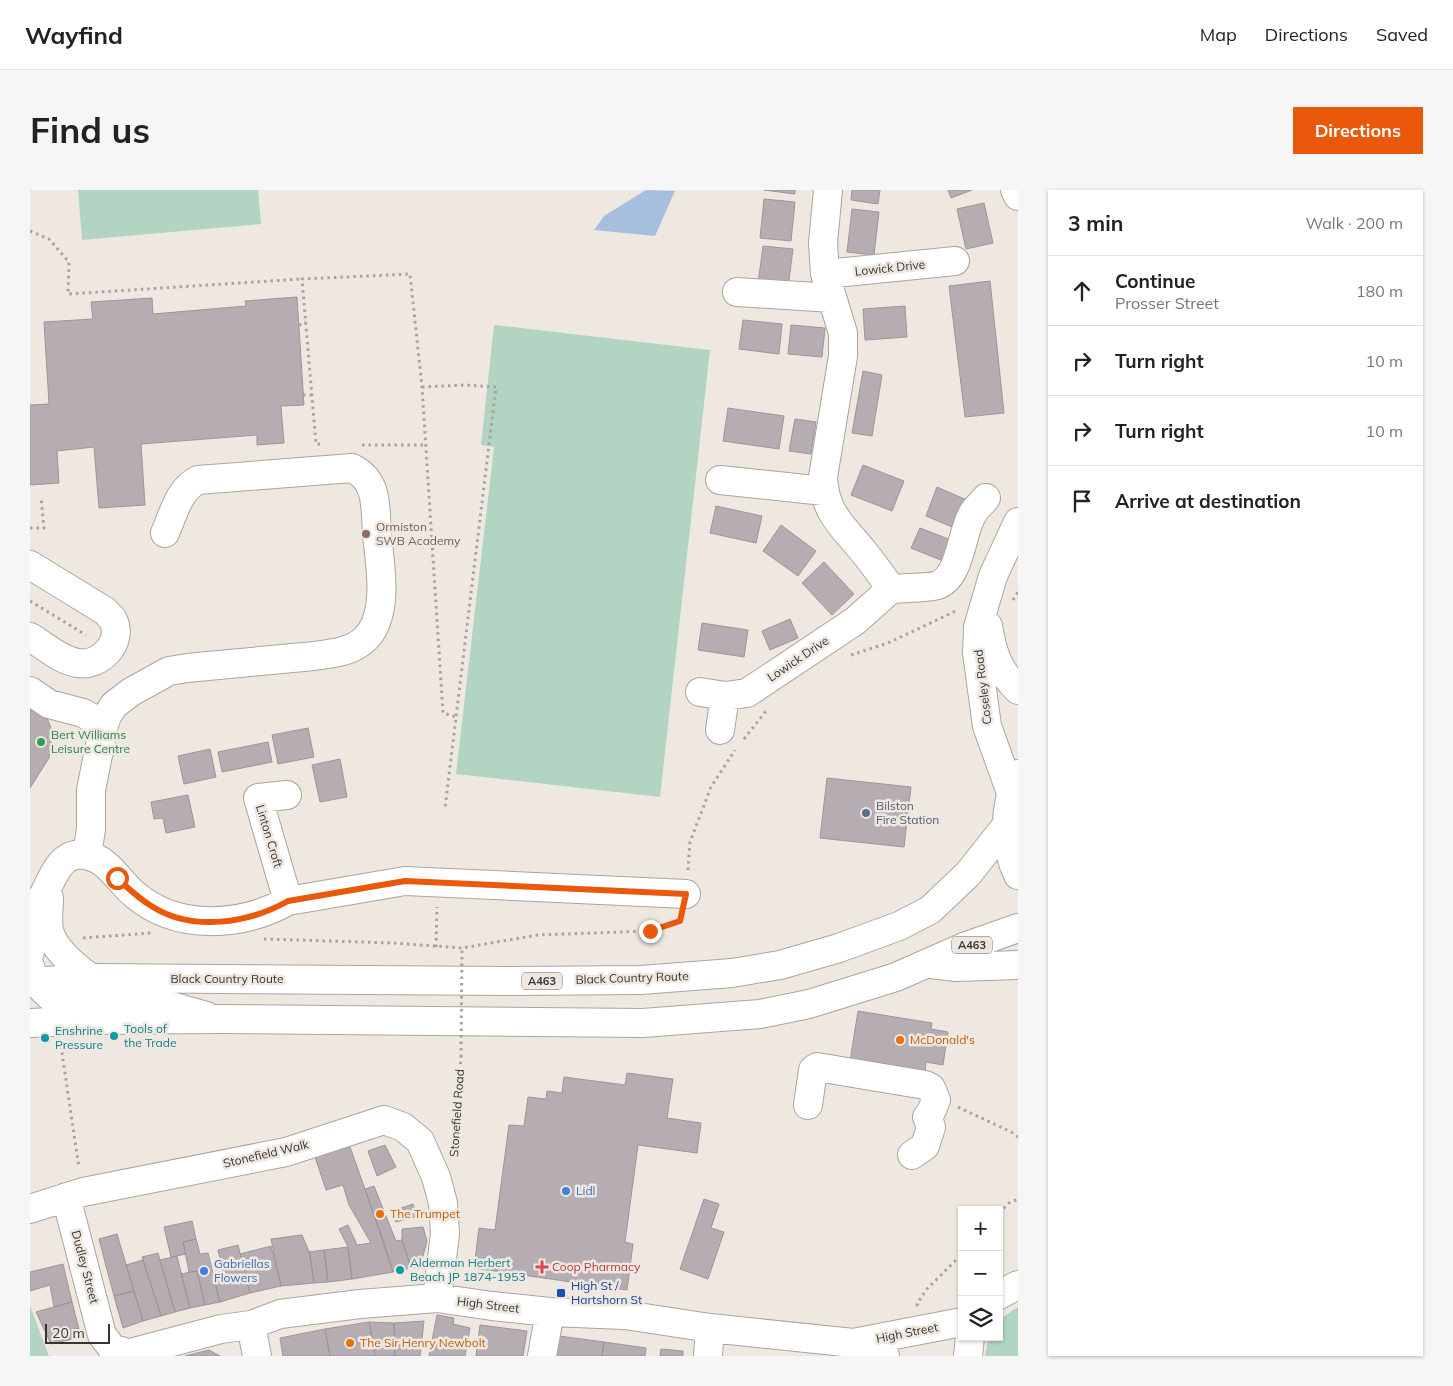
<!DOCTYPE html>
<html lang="en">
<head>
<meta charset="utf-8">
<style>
	:root { --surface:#fff; --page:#f6f6f6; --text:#222; --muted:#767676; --line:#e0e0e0; --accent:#ea580c }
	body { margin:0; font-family:Mulish,sans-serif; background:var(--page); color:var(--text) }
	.controls { position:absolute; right:15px; bottom:15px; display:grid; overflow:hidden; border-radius:0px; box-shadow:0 1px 4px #0004 }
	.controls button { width:45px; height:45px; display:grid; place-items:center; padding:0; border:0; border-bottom:1px solid var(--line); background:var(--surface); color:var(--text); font:25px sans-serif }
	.scale { position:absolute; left:15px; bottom:12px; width:65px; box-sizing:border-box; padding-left:5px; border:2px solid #373533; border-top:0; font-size:14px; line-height:18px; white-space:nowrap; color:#373533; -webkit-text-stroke:4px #eee8e1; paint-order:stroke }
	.stop { position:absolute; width:15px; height:15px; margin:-11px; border:4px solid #ea580c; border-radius:50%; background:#fff }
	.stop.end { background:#ea580c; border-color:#fff; box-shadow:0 1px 5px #0008 }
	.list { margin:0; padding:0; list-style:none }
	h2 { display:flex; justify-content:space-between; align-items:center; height:65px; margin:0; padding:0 20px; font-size:21px }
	h2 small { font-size:16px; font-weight:400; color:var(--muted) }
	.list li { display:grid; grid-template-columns:32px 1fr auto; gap:15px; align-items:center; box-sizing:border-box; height:70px; padding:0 20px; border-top:1px solid var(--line) }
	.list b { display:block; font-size:19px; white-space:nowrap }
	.list p { margin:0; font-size:16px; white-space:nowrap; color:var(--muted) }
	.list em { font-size:16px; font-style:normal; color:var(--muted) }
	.icon { flex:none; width:28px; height:28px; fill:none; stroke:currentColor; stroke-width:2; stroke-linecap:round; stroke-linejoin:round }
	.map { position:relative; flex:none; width:988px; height:1166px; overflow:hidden; border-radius:0px }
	header { display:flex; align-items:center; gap:30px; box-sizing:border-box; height:70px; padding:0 25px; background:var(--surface); border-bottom:1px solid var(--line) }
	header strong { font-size:24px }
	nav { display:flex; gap:28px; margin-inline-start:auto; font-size:18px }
	.intro { display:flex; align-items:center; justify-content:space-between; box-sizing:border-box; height:120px; padding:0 30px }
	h1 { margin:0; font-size:35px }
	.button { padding:12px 22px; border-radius:0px; background:var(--accent); color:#fff; font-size:18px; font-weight:700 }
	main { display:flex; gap:30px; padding:0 30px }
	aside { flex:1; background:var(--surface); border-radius:0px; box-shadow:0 1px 4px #0004 }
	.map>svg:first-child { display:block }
	.green { fill:#b1d5c2 }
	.water { fill:#a6bfde }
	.building { fill:#b5adb2; stroke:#9d9599 }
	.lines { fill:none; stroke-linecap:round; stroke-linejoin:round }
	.minor-casing { stroke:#aaa59e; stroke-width:30 }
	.major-casing { stroke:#aaa59e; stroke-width:30 }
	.highway-casing { stroke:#aaa59e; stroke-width:30 }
	.path { stroke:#a7a39e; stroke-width:3; stroke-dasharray:2.5 4; stroke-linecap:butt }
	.minor { stroke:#fff; stroke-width:28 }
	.major { stroke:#fff; stroke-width:28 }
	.highway { stroke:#fff; stroke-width:28 }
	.path-bridge { stroke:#a7a39e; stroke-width:3; stroke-dasharray:2.5 4; stroke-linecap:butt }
	.route { stroke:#ea580c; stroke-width:6 }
	.education-dot { fill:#8d6e63; stroke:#eee8e1; stroke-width:2 }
	.leisure-dot { fill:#2e9e5b; stroke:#eee8e1; stroke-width:2 }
	.service-dot { fill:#5c6f8a; stroke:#eee8e1; stroke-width:2 }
	.culture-dot { fill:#0f9aa8; stroke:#eee8e1; stroke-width:2 }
	.food-dot { fill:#e8710a; stroke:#eee8e1; stroke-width:2 }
	.shop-dot { fill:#3f7fe0; stroke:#eee8e1; stroke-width:2 }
	.health-dot { fill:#e0444e; stroke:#eee8e1; stroke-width:2 }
	.transit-dot { fill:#1a4fb4; stroke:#eee8e1; stroke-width:2 }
	.labels { text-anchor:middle; stroke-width:5; stroke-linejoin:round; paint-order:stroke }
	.shield { fill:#eee8e1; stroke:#6e6b67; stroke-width:1 }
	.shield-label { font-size:11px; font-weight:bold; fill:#373533 }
	.street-label { font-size:12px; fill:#373533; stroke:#eee8e1 }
	.education-label { font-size:12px; fill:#785e54; stroke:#eee8e1; text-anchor:start }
	.leisure-label { font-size:12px; fill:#27864d; stroke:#eee8e1; text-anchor:start }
	.service-label { font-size:12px; fill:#4e5e75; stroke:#eee8e1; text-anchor:start }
	.culture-label { font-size:12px; fill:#0d838f; stroke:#eee8e1; text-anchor:start }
	.food-label { font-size:12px; fill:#c56008; stroke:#eee8e1; text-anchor:start }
	.shop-label { font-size:12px; fill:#366cbe; stroke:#eee8e1; text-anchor:start }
	.health-label { font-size:12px; fill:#be3a42; stroke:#eee8e1; text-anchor:start }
	.transit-label { font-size:12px; fill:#164399; stroke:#eee8e1; text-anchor:start }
</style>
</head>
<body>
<header>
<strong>Wayfind</strong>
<nav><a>Map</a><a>Directions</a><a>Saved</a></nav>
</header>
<div class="intro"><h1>Find us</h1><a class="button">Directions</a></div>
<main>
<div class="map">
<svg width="988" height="1166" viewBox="0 0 988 1166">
	<rect width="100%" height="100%" fill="#eee8e1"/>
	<path class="green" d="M48,0H228L231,34L52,50Z
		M464,135L680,160L630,607L426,584L464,257L451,255Z
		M0,1116L19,1166H0Z
		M988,1117V1166H955L959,1147H969V1130Z"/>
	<path class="water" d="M616,0L645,1L625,46L564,40L574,26Z"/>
	<path class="building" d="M734,0H765V4Z
		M822,0H850L848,14L821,10Z
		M918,0H942L921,8Z
		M734,9L765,12L761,51L730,48Z
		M954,13L963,53L936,59L927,19Z
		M822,19L849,22L844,65L817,62Z
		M733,56L763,59L758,98L728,94Z
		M960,91L974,223L935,227L919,96Z
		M267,107L274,215L251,216L254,253L227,255V245L111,254L115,315L69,318L64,257L27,261L29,293L0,295V215L19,214L14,132L63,129L61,112L122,108L123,124L216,116L215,111Z
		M875,116L877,147L835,150L833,119Z
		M713,130L752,134L749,164L709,159Z
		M761,135L795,138L792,167L758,164Z
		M833,181L852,185L842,246L822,243Z
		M698,218L754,226L749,259L693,251Z
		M765,229L786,232L781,264L759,261Z
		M833,275L874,291L862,321L821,305Z
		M907,297L939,311L927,339L896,326Z
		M686,316L732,326L726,353L680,343Z
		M751,335L786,361L768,386L733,361Z
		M890,338L926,352L918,373L881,358Z
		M794,372L824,404L802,425L772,393Z
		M760,429L768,448L740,460L732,441Z
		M672,433L718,440L714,467L668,460Z
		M0,511L11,519L17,528L21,538L22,547L19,568L0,598Z
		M278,538L284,567L248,574L242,545Z
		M238,552L242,572L192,582L188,562Z
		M180,559L186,587L154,594L148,566Z
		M310,569L317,607L290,612L282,575Z
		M797,588L881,597L874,657L790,648Z
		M158,605L165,637L136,643L133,628L124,629L121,612Z
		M828,821L902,833L901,839L918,842L913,875L896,872L895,883L820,871Z
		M597,883L643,889L637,928L671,933L667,963L608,955L595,1052L603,1054L597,1100L444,1078L449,1038L465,1040L479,935L494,936L498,907L516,909L517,901L532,903L534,887L595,895Z
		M319,954L354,1053L363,1082L322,1089L318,1057L309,1039L318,1035L327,1055L341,1053L319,1015L313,995L296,1000L285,967Z
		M355,955L366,977L347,986L338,961Z
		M344,996L366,1051L372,1050L381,1078L363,1082L335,999Z
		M674,1009L689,1014L681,1038L694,1042L678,1089L650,1079Z
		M383,1014L387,1026L366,1032L362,1021Z
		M162,1031L166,1049L153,1052L156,1064L141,1067L134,1037Z
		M393,1037L397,1051L390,1077L381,1078L372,1050V1039Z
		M87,1044L104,1101L84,1106L69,1049Z
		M272,1045L280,1064L284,1093L251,1096L241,1049Z
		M166,1049L170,1064L178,1063L190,1112L175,1115L167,1081L159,1082L153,1052Z
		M208,1055L220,1103L190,1112L182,1084L193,1081L188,1060Z
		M241,1056L251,1096L220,1103L210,1064Z
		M318,1057L322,1089L298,1092L294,1060Z
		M294,1060L298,1092L284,1093L279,1062Z
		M128,1063L145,1122L131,1126L112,1067Z
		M147,1066L160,1118L145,1122L130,1070Z
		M113,1070L131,1126L113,1131L96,1075Z
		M33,1074L42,1112L24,1117L20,1095L0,1101V1082Z
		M167,1081L175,1115L160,1118L151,1084Z
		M104,1101L113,1131L93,1138L84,1106Z
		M42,1112L49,1139H44L47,1148L21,1154L6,1122Z
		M407,1125L424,1128L423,1134L440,1138L435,1166H399Z
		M394,1131L390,1166H365L364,1133Z
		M339,1132L345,1166H300L295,1139Z
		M339,1132L364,1133L365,1166H345Z
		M450,1135L497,1141L493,1166H446Z
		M295,1139L300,1166H253L250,1148Z
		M529,1146L574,1152L572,1166H527Z
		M574,1152L616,1158L615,1166H572Z
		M631,1159L653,1161V1166H630Z
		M179,1160L190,1166H155Z"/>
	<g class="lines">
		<defs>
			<path id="minor" d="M985,0L988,6
				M795,84L925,71
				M707,102L802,108
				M690,290L794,301
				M0,375L75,421C78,424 81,427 83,430C94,452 70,477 48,473C31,471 14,455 0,447
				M861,399C872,398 900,398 908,395C931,386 931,342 943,323C947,317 952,313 956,308
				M958,436C963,465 968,480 988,500
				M0,501L19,514L53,523L74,535
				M670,502L695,506
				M690,540L695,506L717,503L825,431L861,399C852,386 843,373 833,361C812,335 795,324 793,287L813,166V143L795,84L793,53L798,0
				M981,603L957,536L947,463L948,437L963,386L988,332
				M257,605L228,608L258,711
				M57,665L61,639V600L74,535L77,526L84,515L101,502L139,481L157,478C189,475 221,472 252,469C272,467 294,466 313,461C324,458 335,451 341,442C358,416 350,374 347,345C345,318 349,291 322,278L168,290C149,299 143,325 135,343
				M19,708C19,719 17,730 19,740C24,762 57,788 77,797
				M0,762C1,750 2,737 4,724C6,716 12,708 16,700C27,678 35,656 65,668C79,673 92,694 104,704C147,741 211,737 258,711L375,691L656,704
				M0,776L4,791L28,814L127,812L176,826
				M778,915L783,880L787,877L895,895L901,898L906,910L901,922L897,927L901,937L895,956L882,965
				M36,1007L72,1145L82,1158L97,1163
				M0,1019L53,1002L256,962L354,930L373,937L390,951L406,987L413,1013L415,1044L407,1108
				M221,1135L227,1166
				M823,1153L932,1132
				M89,1166L191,1139L221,1135L250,1124L330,1114L407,1108L462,1116L520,1122L595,1125L680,1138L823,1153L855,1166
				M512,1166L520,1122
				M678,1166L680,1138"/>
			<path id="major" d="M969,1105L988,1095
				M938,1166L940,1147"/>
			<path id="highway" d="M988,584C974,618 972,651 988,685
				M901,774L926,777L988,775
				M0,792L61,788L483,791L611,790L702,783L750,775L809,758L869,736L900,720L938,684L976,636
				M0,833L62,830L187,829L613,833L730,824L779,814L866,787L934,757L988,738"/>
		</defs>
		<use href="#minor" class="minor-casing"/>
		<use href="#major" class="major-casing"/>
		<use href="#highway" class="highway-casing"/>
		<path class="path" d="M0,41L19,49L39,72L38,104L272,89
			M269,135L276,132
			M392,197L434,195L466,197L415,618
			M273,205H282
			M290,254H286L272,89L380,84L392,197L413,523L426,527
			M332,255H396
			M0,338H14L11,307
			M983,410L988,402
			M0,411L56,445
			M821,465L858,453L928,420
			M714,549L736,521
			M658,680L660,652L681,597L705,560
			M53,748L121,743
			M234,749L363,753L432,758L508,745L620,741L650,731V728
			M406,757L407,717
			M31,856L49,978
			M928,917L981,942L988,947
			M424,965L431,867
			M969,1023L979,1013L988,1009
			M888,1116L887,1114L896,1100L932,1064"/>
		<use href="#minor" class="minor"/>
		<use href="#major" class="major"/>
		<use href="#highway" class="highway"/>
		<path class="path-bridge" d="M431,867L432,758"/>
	</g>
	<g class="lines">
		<path class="route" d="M87,688C99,699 109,709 123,717C163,742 219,733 258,711L375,691L656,704L650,731L620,741"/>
	</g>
	<circle class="education-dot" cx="336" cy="344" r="5"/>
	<circle class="leisure-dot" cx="11" cy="552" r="5"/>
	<circle class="service-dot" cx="836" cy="623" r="5"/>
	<g class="culture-dot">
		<circle cx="84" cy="846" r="5"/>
		<circle cx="15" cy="848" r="5"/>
		<circle cx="370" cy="1080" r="5"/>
	</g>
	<g class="food-dot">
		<circle cx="870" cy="850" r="5"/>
		<circle cx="350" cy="1024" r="5"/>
		<circle cx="320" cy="1153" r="5"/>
	</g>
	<g class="shop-dot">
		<circle cx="536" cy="1001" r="5"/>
		<circle cx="174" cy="1081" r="5"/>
	</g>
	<path class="health-dot" d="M509.5 1069.5h5v5h5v5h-5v5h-5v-5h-5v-5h5z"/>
	<rect class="transit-dot" x="526" y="1098" width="10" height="10" rx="2.5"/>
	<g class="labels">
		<g class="shield">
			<rect x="922" y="746.5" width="40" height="17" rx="4"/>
			<rect x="492" y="782.5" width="40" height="17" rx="4"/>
		</g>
		<g class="shield-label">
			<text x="942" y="759">A463</text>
			<text x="512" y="795">A463</text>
		</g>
		<g class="street-label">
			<text transform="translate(860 78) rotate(-6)" y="4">Lowick Drive</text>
			<text transform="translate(768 469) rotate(-34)" y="4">Lowick Drive</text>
			<text transform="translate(953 497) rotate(-97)" y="4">Coseley Road</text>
			<text transform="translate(239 646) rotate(73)" y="4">Linton Croft</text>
			<text transform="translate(602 788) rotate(-2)" y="4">Black Country Route</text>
			<text x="197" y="793">Black Country Route</text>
			<text transform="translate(427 923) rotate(-86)" y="4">Stonefield Road</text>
			<text transform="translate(236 964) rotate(-13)" y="4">Stonefield Walk</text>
			<text transform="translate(55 1077) rotate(75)" y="4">Dudley Street</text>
			<text transform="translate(458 1115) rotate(7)" y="4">High Street</text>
			<text transform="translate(877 1143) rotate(-11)" y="4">High Street</text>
		</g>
		<g class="education-label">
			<text x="346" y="341">Ormiston<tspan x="346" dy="14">SWB Academy</tspan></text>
		</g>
		<g class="leisure-label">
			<text x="21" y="549">Bert Williams<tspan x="21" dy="14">Leisure Centre</tspan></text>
		</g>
		<g class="service-label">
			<text x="846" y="620">Bilston<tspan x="846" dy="14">Fire Station</tspan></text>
		</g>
		<g class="culture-label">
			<text x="94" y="843">Tools of<tspan x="94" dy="14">the Trade</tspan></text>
			<text x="25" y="845">Enshrine<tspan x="25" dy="14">Pressure</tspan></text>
			<text x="380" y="1077">Alderman Herbert<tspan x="380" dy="14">Beach JP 1874-1953</tspan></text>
		</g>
		<g class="food-label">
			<text x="880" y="854">McDonald's</text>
			<text x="360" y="1028">The Trumpet</text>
			<text x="330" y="1157">The Sir Henry Newbolt</text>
		</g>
		<g class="shop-label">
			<text x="546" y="1005">Lidl</text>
			<text x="184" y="1078">Gabriellas<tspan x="184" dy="14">Flowers</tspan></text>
		</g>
		<g class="health-label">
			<text x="522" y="1081">Coop Pharmacy</text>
		</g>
		<g class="transit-label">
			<text x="541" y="1100">High St /<tspan x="541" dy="14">Hartshorn St</tspan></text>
		</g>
	</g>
</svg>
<div class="controls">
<button>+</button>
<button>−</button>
<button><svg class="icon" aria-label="layers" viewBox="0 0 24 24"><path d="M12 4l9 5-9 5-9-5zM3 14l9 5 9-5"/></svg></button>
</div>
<div class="scale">20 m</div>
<div class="stop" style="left:87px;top:688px"></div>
<div class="stop end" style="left:620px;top:741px"></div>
</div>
<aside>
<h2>3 min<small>Walk · 200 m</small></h2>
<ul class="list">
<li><svg class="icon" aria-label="ahead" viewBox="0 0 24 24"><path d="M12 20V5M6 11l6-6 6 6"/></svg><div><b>Continue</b><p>Prosser Street</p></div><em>180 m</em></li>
<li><svg class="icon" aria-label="right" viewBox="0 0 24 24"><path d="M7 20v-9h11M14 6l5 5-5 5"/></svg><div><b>Turn right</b></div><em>10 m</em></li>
<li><svg class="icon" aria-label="right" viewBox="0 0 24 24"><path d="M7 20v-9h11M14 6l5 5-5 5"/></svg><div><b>Turn right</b></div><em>10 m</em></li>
<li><svg class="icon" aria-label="arrive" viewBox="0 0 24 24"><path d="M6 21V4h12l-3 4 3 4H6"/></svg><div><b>Arrive at destination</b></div></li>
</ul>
</aside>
</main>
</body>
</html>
